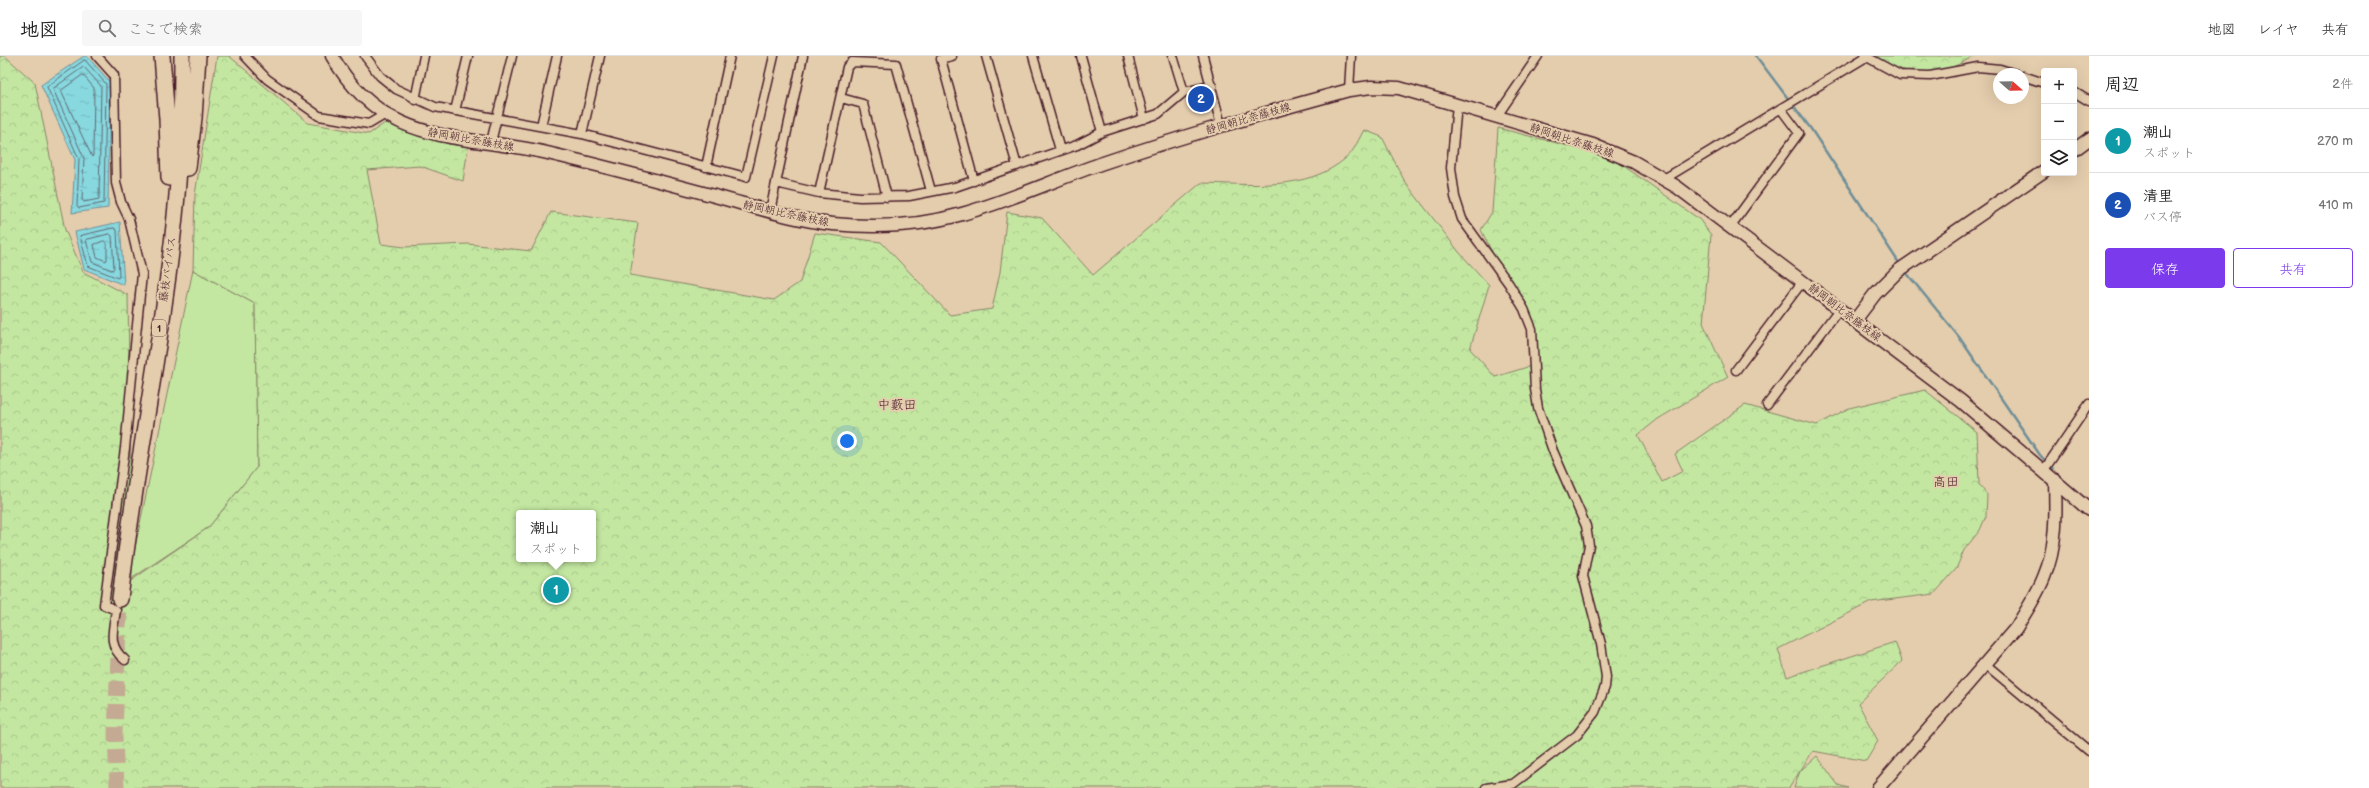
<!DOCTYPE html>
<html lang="ja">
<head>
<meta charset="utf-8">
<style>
	:root { --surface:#fff; --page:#f6f6f6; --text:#222; --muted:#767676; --line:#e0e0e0; --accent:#7c3aed }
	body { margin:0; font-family:"Balsamiq Sans","Klee One",sans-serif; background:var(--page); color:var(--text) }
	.controls { position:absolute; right:12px; top:12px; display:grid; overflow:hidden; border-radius:4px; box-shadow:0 4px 16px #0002 }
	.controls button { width:36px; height:36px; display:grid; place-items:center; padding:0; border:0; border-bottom:1px solid var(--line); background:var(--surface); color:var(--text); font:20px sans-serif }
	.compass { position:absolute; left:1993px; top:12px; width:36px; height:36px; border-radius:50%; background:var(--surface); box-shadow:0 4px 16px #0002; rotate:110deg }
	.you { position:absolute; left:847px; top:385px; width:14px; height:14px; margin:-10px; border:3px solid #fff; border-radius:50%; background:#1a73e8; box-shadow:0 0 0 6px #1a73e833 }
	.badge { display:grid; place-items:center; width:26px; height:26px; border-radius:50%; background:var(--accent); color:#fff; font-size:13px; font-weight:700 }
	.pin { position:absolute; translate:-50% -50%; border:2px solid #fff; box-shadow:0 1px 4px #0006 }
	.popup { position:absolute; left:516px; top:454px; width:80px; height:52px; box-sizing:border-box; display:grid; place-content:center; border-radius:4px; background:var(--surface); filter:drop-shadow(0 1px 3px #0005); font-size:13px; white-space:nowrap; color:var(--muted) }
	.popup b { font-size:15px; color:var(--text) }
	.popup::after { content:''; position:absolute; left:50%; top:100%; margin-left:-8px; border:8px solid transparent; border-top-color:var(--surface) }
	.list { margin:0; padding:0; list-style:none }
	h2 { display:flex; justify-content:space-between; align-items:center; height:52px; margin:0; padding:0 16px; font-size:17px }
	h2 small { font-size:13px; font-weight:400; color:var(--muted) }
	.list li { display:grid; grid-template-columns:26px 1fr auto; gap:12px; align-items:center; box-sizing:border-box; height:64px; padding:0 16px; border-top:1px solid var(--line) }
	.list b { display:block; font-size:15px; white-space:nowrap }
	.list p { margin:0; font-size:13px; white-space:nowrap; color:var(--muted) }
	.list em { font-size:13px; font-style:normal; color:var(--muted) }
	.actions { display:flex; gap:8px; padding:12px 16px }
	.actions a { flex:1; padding:9px 0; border:1px solid var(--accent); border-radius:4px; text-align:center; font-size:14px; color:var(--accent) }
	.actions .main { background:var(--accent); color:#fff }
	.icon { flex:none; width:22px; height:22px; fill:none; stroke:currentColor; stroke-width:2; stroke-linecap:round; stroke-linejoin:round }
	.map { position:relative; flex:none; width:2089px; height:732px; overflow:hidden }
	header { display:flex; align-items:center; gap:24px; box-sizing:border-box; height:56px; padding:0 20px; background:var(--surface); border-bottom:1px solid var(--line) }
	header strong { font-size:19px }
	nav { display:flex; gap:22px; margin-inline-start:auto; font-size:14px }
	.search { width:280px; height:36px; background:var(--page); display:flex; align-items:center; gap:10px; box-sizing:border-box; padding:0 14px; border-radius:4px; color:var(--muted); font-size:15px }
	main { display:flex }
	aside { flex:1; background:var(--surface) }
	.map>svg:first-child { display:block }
	.grass { fill:#c3e7a1; stroke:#868366 }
	.forest { fill:url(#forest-crowns); stroke:#868366; fill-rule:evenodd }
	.water { fill:url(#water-ripples); stroke:#6f8e97 }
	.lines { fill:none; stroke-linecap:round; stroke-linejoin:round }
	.shore { stroke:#626973; stroke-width:1 }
	.stream { stroke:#6f8e97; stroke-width:2.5 }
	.highway-tunnel { stroke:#c5aa93; stroke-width:15; stroke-dasharray:15 8; stroke-linecap:butt }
	.street-casing { stroke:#4a1f2b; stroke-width:11 }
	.secondary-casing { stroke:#4a1f2b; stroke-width:15 }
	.highway-casing { stroke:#4a1f2b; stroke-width:18 }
	.street { stroke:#e4cdad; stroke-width:8 }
	.secondary { stroke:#e4cdad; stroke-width:12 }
	.highway { stroke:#e4cdad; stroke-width:15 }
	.labels { text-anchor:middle; stroke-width:4; stroke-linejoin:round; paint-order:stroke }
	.shield { fill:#e4cdad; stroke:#785352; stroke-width:1 }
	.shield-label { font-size:10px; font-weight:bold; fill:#4a1f2b }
	.street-label { font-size:11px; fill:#4a1f2b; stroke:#e4cdad }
	.quarter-label { font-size:13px; fill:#4a1f2b; stroke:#e4cdad }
</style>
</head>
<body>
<header>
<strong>地図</strong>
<div class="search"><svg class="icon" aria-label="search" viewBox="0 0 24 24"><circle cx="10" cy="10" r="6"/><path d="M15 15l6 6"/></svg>ここで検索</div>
<nav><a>地図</a><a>レイヤ</a><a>共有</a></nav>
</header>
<main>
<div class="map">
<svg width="2089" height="732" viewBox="0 0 2089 732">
	<defs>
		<pattern id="forest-crowns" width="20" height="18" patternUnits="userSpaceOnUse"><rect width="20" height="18" fill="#c3e7a1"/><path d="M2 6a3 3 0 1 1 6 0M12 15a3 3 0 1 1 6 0" fill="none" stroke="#a9c68b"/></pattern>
		<pattern id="water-ripples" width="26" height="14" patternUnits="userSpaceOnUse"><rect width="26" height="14" fill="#87d8df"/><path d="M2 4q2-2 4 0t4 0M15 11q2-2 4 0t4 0" fill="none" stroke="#76b9c0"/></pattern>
	</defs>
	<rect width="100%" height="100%" fill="#e4cdad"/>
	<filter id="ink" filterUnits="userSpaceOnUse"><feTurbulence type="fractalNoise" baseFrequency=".025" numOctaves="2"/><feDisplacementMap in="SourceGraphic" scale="8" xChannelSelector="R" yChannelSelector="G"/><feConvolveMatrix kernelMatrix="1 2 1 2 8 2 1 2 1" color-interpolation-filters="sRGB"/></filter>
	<g filter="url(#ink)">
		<path class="grass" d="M193,214L255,248L257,411L209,471L128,525Z
			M1817,700L1838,729L1848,732H1794L1800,715Z"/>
		<path class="forest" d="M0,0H5L35,27L65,174L83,216L128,239L132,524L209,471L257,411L255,248L193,214L195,139L217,0H229L308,67L369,78L385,67L449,88L468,91L463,125L420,110L367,114L381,188L404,191L468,188L531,195L551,156L638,167L630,219L774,244L800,226L815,177L881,186L950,259L992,253L1000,216L1007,156L1042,162L1093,219L1201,127C1249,128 1307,136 1346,102C1354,96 1359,82 1364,74L1382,81L1405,126L1459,196L1489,229L1470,293L1495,321L1534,309L1532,276L1481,174L1492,156L1498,72L1611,101L1699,163L1711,179L1703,267L1728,321L1658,363L1638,379L1662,426L1683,415L1675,398L1745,349L1817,369L1849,352L1925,334L1977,376L1979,428L1987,439L1986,460L1980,474L1964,494L1956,513L1934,538L1871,546L1778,593L1787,621L1895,586L1902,605L1858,647L1878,685L1866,705L1813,695L1789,732H0ZM519,457H593V503H519Z
			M1873,0H1975C1964,5 1953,12 1941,16C1922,23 1890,11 1873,0Z"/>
		<path class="water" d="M84,0H87L110,26L108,152L72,157L75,104L41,29Z
			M120,166L124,229L84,213L75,176Z"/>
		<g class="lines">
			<path class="shore" d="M85,4L106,28L104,147L79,152L77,150L79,103L47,31Z
				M84,11L101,30L99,143L84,146L82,144L84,102L53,33Z
				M83,19L94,32L93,99L92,101L61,35Z
				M114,172L117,174L119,220L118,222L88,210L80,180Z
				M110,178L112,180L114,212L112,214L92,206L86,184Z
				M104,185L107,187V203L106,205L97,201L94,189Z"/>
			<path class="stream" d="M1756,0L1811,73L1901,210
				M1905,215L1959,281L2040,399L2053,413"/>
			<path class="highway-tunnel" d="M117,732L115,679L120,543"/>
			<defs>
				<path id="street" d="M97,0L114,19L116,127L121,146L129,163L142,218L125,392L104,549L116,554C113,575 107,590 125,604
					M245,0L267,23L319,60L369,68L384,59
					M365,0L380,20L396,33L435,51L582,78L746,121L774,0
					M952,0L941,3L974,125
					M986,0L1017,110
					M1033,0L1060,94
					M1081,0L1102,76
					M1128,0L1144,63
					M1173,0L1184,36
					M1203,0L1221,69
					M1865,0L1900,19L1930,20L1978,11L2000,13L2016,18
					M2023,20L2044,27
					M1349,34L1351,0
					M2074,36L2089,45
					M841,42L863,48L887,141
					M415,44L424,0
					M1457,49L1451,112L1455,141L1462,163L1509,228L1524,253L1532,273L1535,333L1538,352L1553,395L1586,470L1589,489L1583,520L1601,588L1606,621L1605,631L1595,656L1577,679L1513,728L1486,732
					M455,55L468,0
					M1497,60L1538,0
					M541,70L557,0
					M582,78L600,0
					M491,86L512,0
					M706,111L730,0
					M1664,123L1866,1
					M776,127L819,137L860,141L909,140L955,131L1077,89L1102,76L1158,58L1184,36L1212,30
					M819,137L847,11L852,6L896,8L931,135
					M770,155L803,0
					M1730,171L1799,77L1781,53
					M1736,314L1803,225
					M1767,349L1840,252
					M2044,414L2089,348
					M1984,607L2089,695"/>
				<path id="secondary" d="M332,0C384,90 454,77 543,96C603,110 663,126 722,142C758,152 795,164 833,168C875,172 921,170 962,158C1009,145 1054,124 1100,108C1182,80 1265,57 1349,34L1371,31L1399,32L1593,89L1634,106L1677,131L1961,345L2089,454
					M2074,94L2089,83
					M1856,263L1875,238L1898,215L2044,115
					M1878,732L2016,572C2026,555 2037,539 2044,521C2057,491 2056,456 2055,424"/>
				<path id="highway" d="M162,0L167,63L169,122
					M188,112L194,62L198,0
					M120,543C136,404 167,266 178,127C181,85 182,42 182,0"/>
			</defs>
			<use href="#street" class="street-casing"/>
			<use href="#secondary" class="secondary-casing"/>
			<use href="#highway" class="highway-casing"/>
			<use href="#street" class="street"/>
			<use href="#secondary" class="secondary"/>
			<use href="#highway" class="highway"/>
		</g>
	</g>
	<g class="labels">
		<rect class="shield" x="152" y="264" width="14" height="16" rx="3"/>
		<g class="shield-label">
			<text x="159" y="276">1</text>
		</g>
		<g class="street-label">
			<text transform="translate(1248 62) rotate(-16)" y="4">静岡朝比奈藤枝線</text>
			<text transform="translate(471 83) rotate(10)" y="4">静岡朝比奈藤枝線</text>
			<text transform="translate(1572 84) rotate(18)" y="4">静岡朝比奈藤枝線</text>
			<text transform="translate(786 157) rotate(12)" y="4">静岡朝比奈藤枝線</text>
			<text transform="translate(167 213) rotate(-82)" y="4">藤枝バイパス</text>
			<text transform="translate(1845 256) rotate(37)" y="4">静岡朝比奈藤枝線</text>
		</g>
		<g class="quarter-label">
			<text x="897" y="353">中藪田</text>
			<text x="1946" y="430">高田</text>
		</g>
	</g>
</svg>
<div class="controls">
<button>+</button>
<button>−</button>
<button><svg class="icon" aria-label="layers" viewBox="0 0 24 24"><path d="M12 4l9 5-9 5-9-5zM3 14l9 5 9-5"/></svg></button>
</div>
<svg class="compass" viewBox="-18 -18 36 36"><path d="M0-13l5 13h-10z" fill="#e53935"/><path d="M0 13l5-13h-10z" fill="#767676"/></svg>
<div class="you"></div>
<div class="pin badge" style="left:556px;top:534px;background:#0f9aa8">1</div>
<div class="popup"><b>潮山</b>スポット</div>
<div class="pin badge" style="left:1201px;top:43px;background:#1a4fb4">2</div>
</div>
<aside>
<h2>周辺<small>2件</small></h2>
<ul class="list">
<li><span class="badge" style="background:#0f9aa8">1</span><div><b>潮山</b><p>スポット</p></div><em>270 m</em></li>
<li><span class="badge" style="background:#1a4fb4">2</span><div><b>清里</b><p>バス停</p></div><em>410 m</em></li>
</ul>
<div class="actions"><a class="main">保存</a><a>共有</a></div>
</aside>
</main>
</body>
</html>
